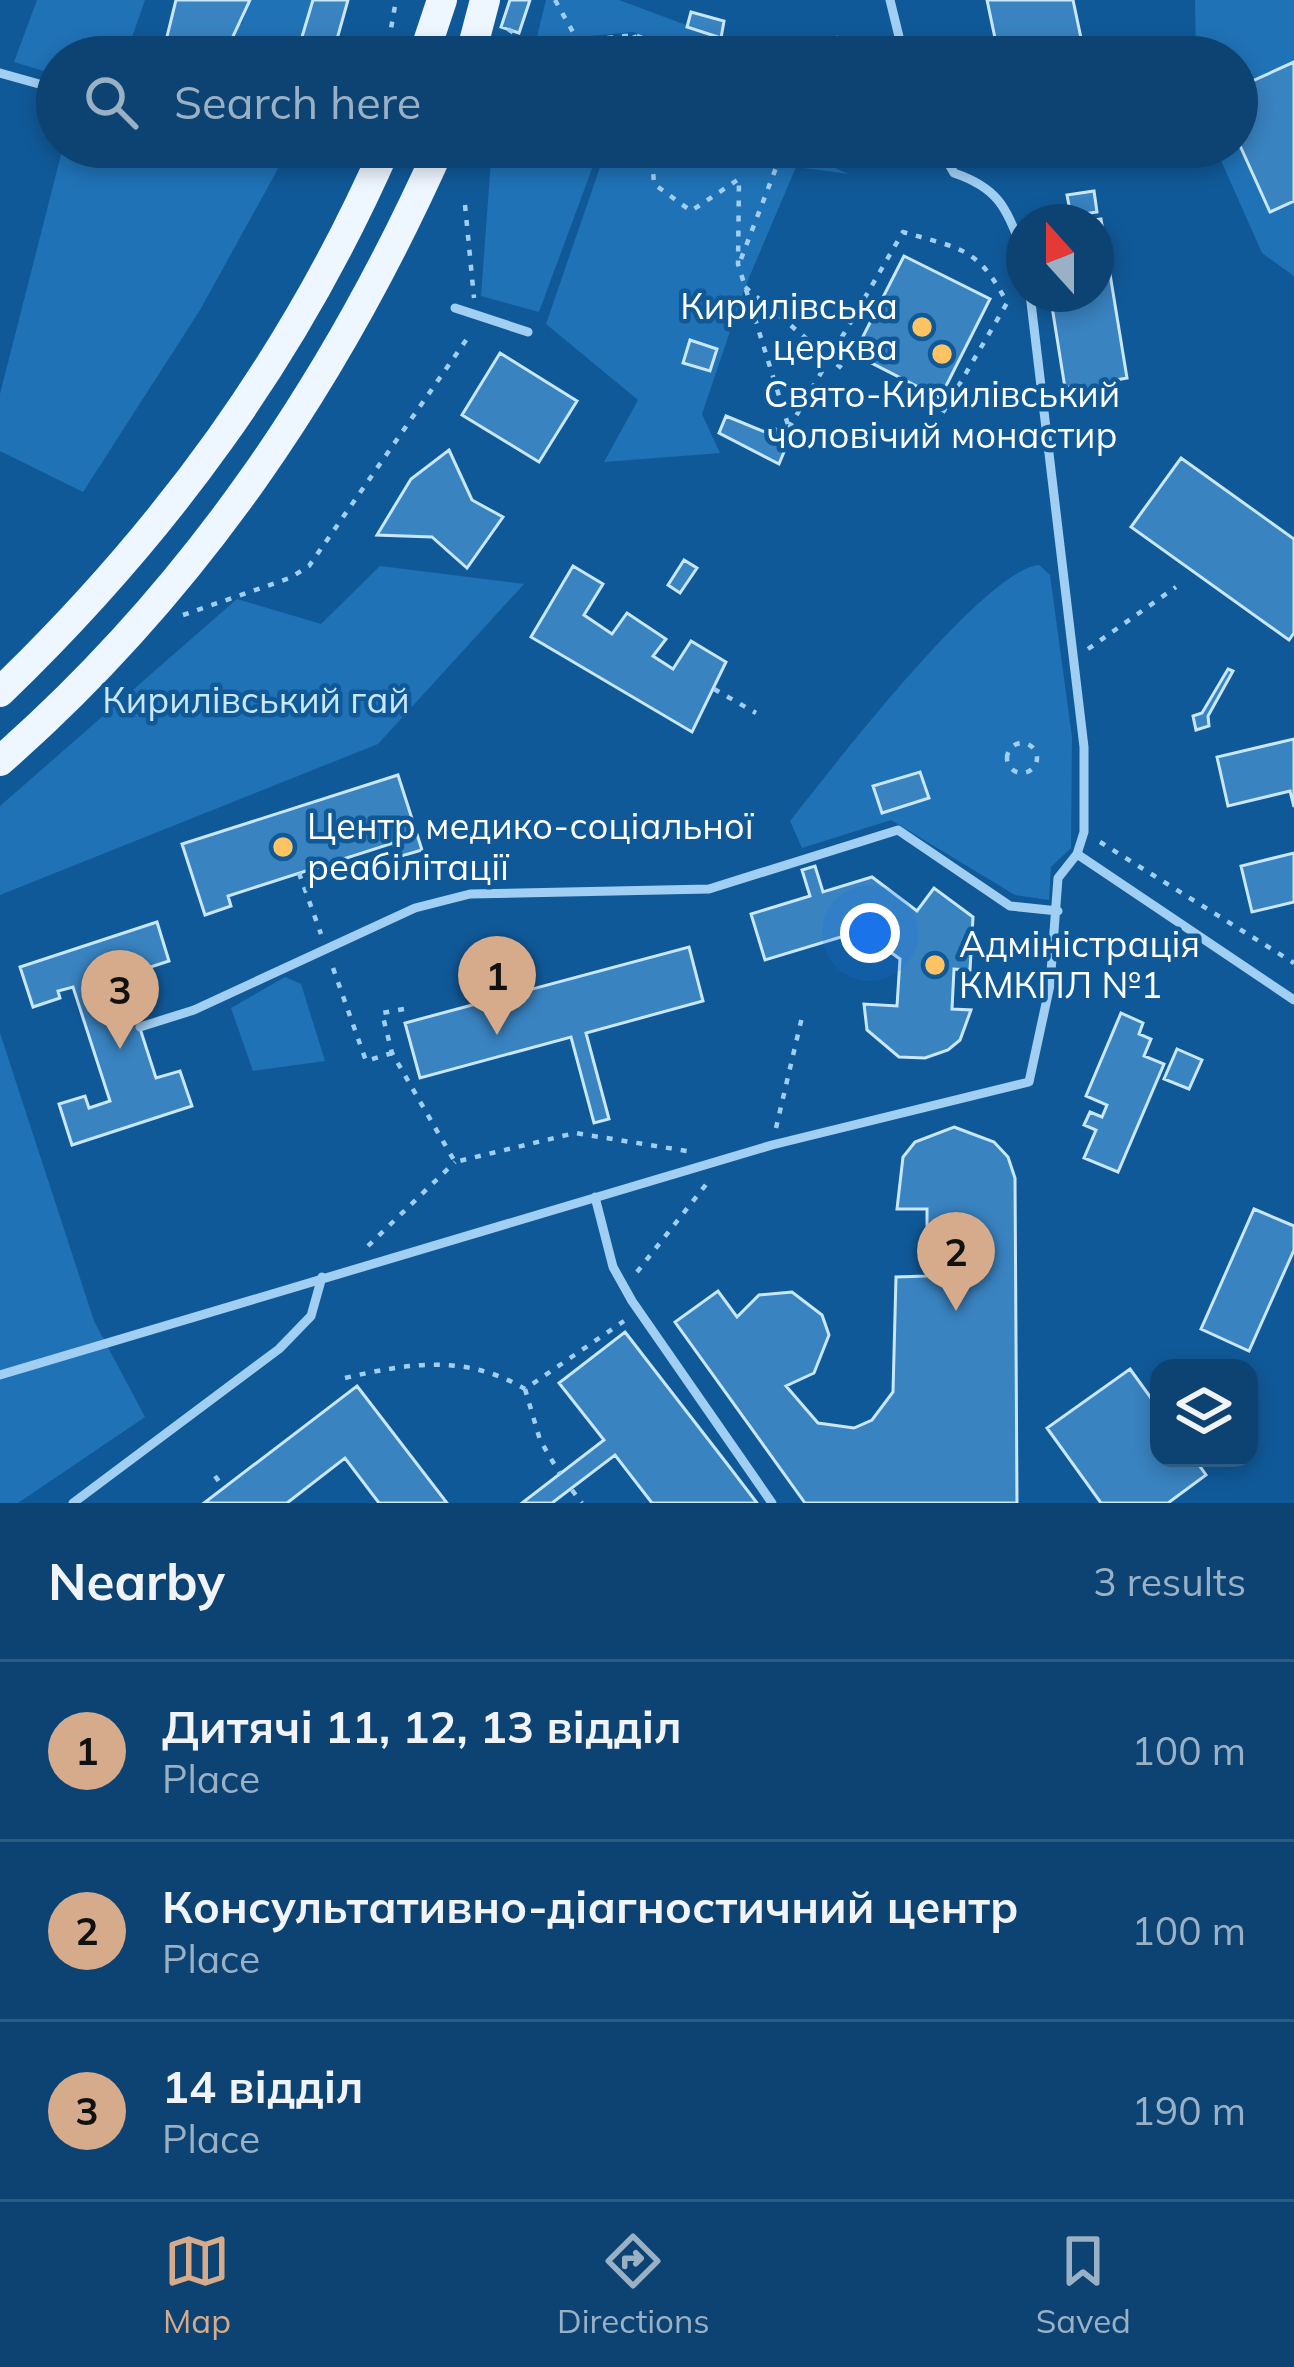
<!DOCTYPE html>
<html lang="en">
<head>
<meta charset="utf-8">
<style>
	:root { --surface:#0c4372; --page:#1a4e7a; --text:#f1f3f6; --muted:#9ab0c4; --line:#2c5c84; --accent:#d6ab8b }
	body { margin:0; font-family:Mulish,sans-serif; background:var(--page); color:var(--text) }
	.controls { position:absolute; right:36px; bottom:36px; display:grid; overflow:hidden; border-radius:24px; box-shadow:0 6px 18px #0003 }
	.controls button { width:108px; height:108px; display:grid; place-items:center; padding:0; border:0; border-bottom:3px solid var(--line); background:var(--surface); color:var(--text); font:60px sans-serif }
	.compass { position:absolute; left:1006px; top:204px; width:108px; height:108px; border-radius:50%; background:var(--surface); box-shadow:0 6px 18px #0003; rotate:339deg }
	.you { position:absolute; left:870px; top:933px; width:42px; height:42px; margin:-30px; border:9px solid #fff; border-radius:50%; background:#1a73e8; box-shadow:0 0 0 18px #1a73e833 }
	.badge { display:grid; place-items:center; width:78px; height:78px; border-radius:50%; background:var(--accent); color:#111; font-size:39px; font-weight:700 }
	.pin { position:absolute; translate:-50% -99px; filter:drop-shadow(0 3px 6px #0008) }
	.pin::after { content:''; position:absolute; top:63px; width:42px; height:36px; background:inherit; clip-path:polygon(0 0,100% 0,50% 100%) }
	.list { margin:0; padding:0; list-style:none }
	h2 { display:flex; justify-content:space-between; align-items:center; height:156px; margin:0; padding:0 48px; font-size:51px }
	h2 small { font-size:39px; font-weight:400; color:var(--muted) }
	.list li { display:grid; grid-template-columns:78px 1fr auto; gap:36px; align-items:center; box-sizing:border-box; height:180px; padding:0 48px; border-top:3px solid var(--line) }
	.list b { display:block; font-size:45px; white-space:nowrap }
	.list p { margin:0; font-size:39px; white-space:nowrap; color:var(--muted) }
	.list em { font-size:39px; font-style:normal; color:var(--muted) }
	.icon { flex:none; width:66px; height:66px; fill:none; stroke:currentColor; stroke-width:2; stroke-linecap:round; stroke-linejoin:round }
	.map { position:relative; flex:none; width:1294px; height:1503px; overflow:hidden }
	.search { position:absolute; background:var(--surface); box-shadow:0 6px 18px #0003; left:36px; right:36px; top:36px; height:132px; display:flex; align-items:center; gap:30px; box-sizing:border-box; padding:0 42px; border-radius:66px; color:var(--muted); font-size:45px }
	.sheet { height:696px; background:var(--surface) }
	nav { display:flex; justify-content:space-around; align-items:center; box-sizing:border-box; height:168px; border-top:3px solid var(--line); background:var(--surface); font-size:33px; color:var(--muted) }
	nav a { display:grid; justify-items:center; gap:6px }
	nav .on { color:var(--accent) }
	.map>svg:first-child { display:block }
	.green { fill:#1f72b6 }
	.building { fill:#3983c0; stroke:#c9e7fe; stroke-width:3 }
	.lines { fill:none; stroke-linecap:round; stroke-linejoin:round }
	.path { stroke:#a1cff4; stroke-width:4.5; stroke-dasharray:6 9; stroke-linecap:butt }
	.lane { stroke:#a1cff4; stroke-width:9 }
	.primary { stroke:#eef6ff; stroke-width:30 }
	.poi-dot { fill:#ffc364; stroke:#105998; stroke-width:4.5 }
	.labels { text-anchor:middle; stroke-width:9; stroke-linejoin:round; paint-order:stroke }
	.poi-label { font-size:36px; fill:#fff; stroke:#105998; text-anchor:start }
	.park-label { font-size:36px; fill:#c9e7fe; stroke:#105998 }
</style>
</head>
<body>
<div class="map">
<svg width="1294" height="1503" viewBox="0 0 1294 1503">
	<rect width="100%" height="100%" fill="#105998"/>
	<path class="green" d="M37,0H145L125,57H57V75L14,62Z
		M250,0H313L296,57H231L234,49L228,47L236,23L242,24Z
		M546,0H619L721,38L715,57L633,32L536,41Z
		M1195,0H1294V276L1262,253L1215,147H1237V57H1196Z
		M63,147H290L200,310L83,492L0,451V394Z
		M492,147H600L539,312L481,296Z
		M607,147H785L849,174L796,167L745,287L702,414L720,453L604,462L638,400L546,324Z
		M1039,565L1050,575L1072,737L1071,848L1051,867L1049,900L1015,895L891,820L802,848L790,821C830,771 983,570 1039,565Z
		M380,566L524,584L378,744L0,895V806L237,599L321,624Z
		M285,977L301,984L325,1061L253,1071L231,1008Z
		M0,1033L94,1321L145,1417L18,1503H0Z"/>
	<path class="building" d="M176,0H250L228,47L234,48L231,57H162Z
		M313,0H348L332,57H296Z
		M510,0H530L519,33L501,27Z
		M987,0H1073L1085,57H999Z
		M691,12L724,21L721,38L687,27Z
		M1294,62V201L1270,212L1237,139V88Z
		M1094,191L1097,212L1071,216L1067,195Z
		M1101,219L1127,378L1116,380L1119,393L1083,399L1081,385L1065,388L1050,294H1096V222H1080Z
		M904,256L990,299L940,398L854,354Z
		M690,340L717,349L710,371L683,363Z
		M500,353L577,401L539,462L462,415Z
		M726,416L770,434L773,428L791,435L779,464L719,433Z
		M449,450L472,500L503,517L467,568L432,537L377,535L411,479Z
		M1181,458L1294,539V633L1289,640L1131,527Z
		M684,560L697,568L680,593L668,585Z
		M573,566L603,584L584,615L612,634L627,613L666,639L653,656L673,669L691,641L726,662L692,732L531,637Z
		M1228,669L1233,671L1208,716L1209,726L1196,730L1193,716L1202,713Z
		M1294,739V807L1290,791L1228,806L1217,757Z
		M920,772L929,798L882,813L873,786Z
		M398,775L422,850L398,857L393,843L228,896L231,906L205,915L182,844Z
		M1294,853V902L1252,912L1241,866Z
		M815,866L823,892L872,877L917,911L934,888L973,917L970,970L954,969L952,1009L971,1010L960,1040L948,1050L925,1058L899,1057L867,1030L864,1004L897,1006L900,959L861,931L765,960L751,914L810,896L802,870Z
		M157,922L169,961L123,976L156,1078L180,1071L192,1106L72,1145L59,1104L85,1096L89,1108L110,1101L73,987L58,991L60,998L33,1007L20,967Z
		M689,947L703,1001L586,1033L609,1119L594,1123L571,1037L420,1078L405,1023Z
		M1121,1013L1143,1023L1139,1034L1151,1039L1144,1056L1164,1064L1118,1172L1084,1158L1096,1130L1084,1125L1090,1112L1102,1117L1107,1105L1086,1096Z
		M1177,1049L1202,1060L1189,1089L1164,1079Z
		M954,1127L994,1142L1008,1157L1015,1178L1017,1503H805L675,1322L718,1291L737,1317L759,1295L792,1292L822,1315L829,1335L814,1373L786,1386L818,1423L854,1428L872,1420L893,1392L896,1277L927,1276V1209H897L903,1157L915,1142Z
		M1254,1209L1294,1226V1250L1249,1351L1201,1329Z
		M625,1332L728,1465L757,1503H652L615,1455L552,1503H522L604,1440L559,1383Z
		M1130,1369L1159,1409V1458H1194L1206,1475L1168,1503H1101L1047,1428Z
		M357,1386L447,1503H379L345,1458L287,1503H204Z"/>
	<g class="lines">
		<path class="path" d="M555,0L578,41
			M508,29L532,46L634,35L700,57
			M634,35L642,57
			M510,53L518,57
			M386,57L396,0
			M817,57L821,45L834,37L875,52
			M665,147L653,170L654,184L691,211L739,179L738,264L789,428
			M465,205L474,298
			M741,259L784,147
			M745,287L845,371
			M789,428L903,232C961,249 978,247 1007,303L935,426
			M183,615L290,578L309,566L471,333
			M1088,649L1176,587
			M714,689L756,713
			M1007 758a15 15 0 1 1 30 0a15 15 0 1 1-30 0Z
			M1100,842L1294,963
			M299,873L321,934
			M333,968L366,1061L392,1053
			M404,1009L382,1013L392,1053L455,1162L575,1133L687,1151
			M776,1128L802,1017
			M368,1246L455,1162
			M637,1272L708,1182
			M345,1378C409,1363 466,1354 525,1389L624,1321
			M525,1389L540,1440L560,1474
			M215,1476L224,1488
			M572,1490L582,1503"/>
		<path class="lane" d="M890,0L904,57
			M0,73L57,89
			M939,147L954,173C1001,189 1006,209 1024,254
			M455,308L528,332
			M1077,854L1294,1000
			M140,1027L194,1010L415,908L470,894L709,889L898,830L1010,906L1058,911
			M595,1197L613,1267L632,1301L772,1503
			M0,1375L772,1145L1029,1082L1050,985L1058,878L1077,854L1084,832V747L1030,294
			M73,1503L279,1349L311,1316L322,1277"/>
		<path class="primary" d="M423,57L442,0
			M470,57L485,0
			M0,692C165,533 294,357 386,147
			M0,761C195,590 335,382 440,147"/>
	</g>
	<g class="poi-dot">
		<circle cx="922" cy="327" r="12"/>
		<circle cx="942" cy="354" r="12"/>
		<circle cx="283" cy="847" r="12"/>
		<circle cx="935" cy="965" r="12"/>
	</g>
	<g class="labels">
		<g class="poi-label">
			<text x="898" y="319" text-anchor="end">Кирилівська<tspan x="898" dy="41">церква</tspan></text>
			<text x="942" y="407" text-anchor="middle">Свято-Кирилівський<tspan x="942" dy="41">чоловічий монастир</tspan></text>
			<text x="307" y="839">Центр медико-соціальної<tspan x="307" dy="41">реабілітації</tspan></text>
			<text x="959" y="957">Адміністрація<tspan x="959" dy="41">КМКПЛ №1</tspan></text>
		</g>
		<g class="park-label">
			<text x="256" y="713">Кирилівський гай</text>
		</g>
	</g>
</svg>
<div class="controls">
<button><svg class="icon" aria-label="layers" viewBox="0 0 24 24"><path d="M12 4l9 5-9 5-9-5zM3 14l9 5 9-5"/></svg></button>
</div>
<svg class="compass" viewBox="-18 -18 36 36"><path d="M0-13l5 13h-10z" fill="#e53935"/><path d="M0 13l5-13h-10z" fill="#9ab0c4"/></svg>
<div class="you"></div>
<div class="pin badge" style="left:497px;top:1035px">1</div>
<div class="pin badge" style="left:956px;top:1311px">2</div>
<div class="pin badge" style="left:120px;top:1049px">3</div>
<div class="search"><svg class="icon" aria-label="search" viewBox="0 0 24 24"><circle cx="10" cy="10" r="6"/><path d="M15 15l6 6"/></svg>Search here</div>
</div>
<section class="sheet">
<h2>Nearby<small>3 results</small></h2>
<ul class="list">
<li><span class="badge">1</span><div><b>Дитячі 11, 12, 13 відділ</b><p>Place</p></div><em>100 m</em></li>
<li><span class="badge">2</span><div><b>Консультативно-діагностичний центр</b><p>Place</p></div><em>100 m</em></li>
<li><span class="badge">3</span><div><b>14 відділ</b><p>Place</p></div><em>190 m</em></li>
</ul>
</section>
<nav>
<a class="on"><svg class="icon" aria-label="map" viewBox="0 0 24 24"><path d="M3 6l6-2 6 2 6-2v14l-6 2-6-2-6 2zM9 4v14M15 6v14"/></svg>Map</a>
<a><svg class="icon" aria-label="directions" viewBox="0 0 24 24"><path d="M12 3l9 9-9 9-9-9zM9 14v-3h6M13 9l2 2-2 2"/></svg>Directions</a>
<a><svg class="icon" aria-label="saved" viewBox="0 0 24 24"><path d="M7 4h10v16l-5-4-5 4z"/></svg>Saved</a>
</nav>
</body>
</html>
